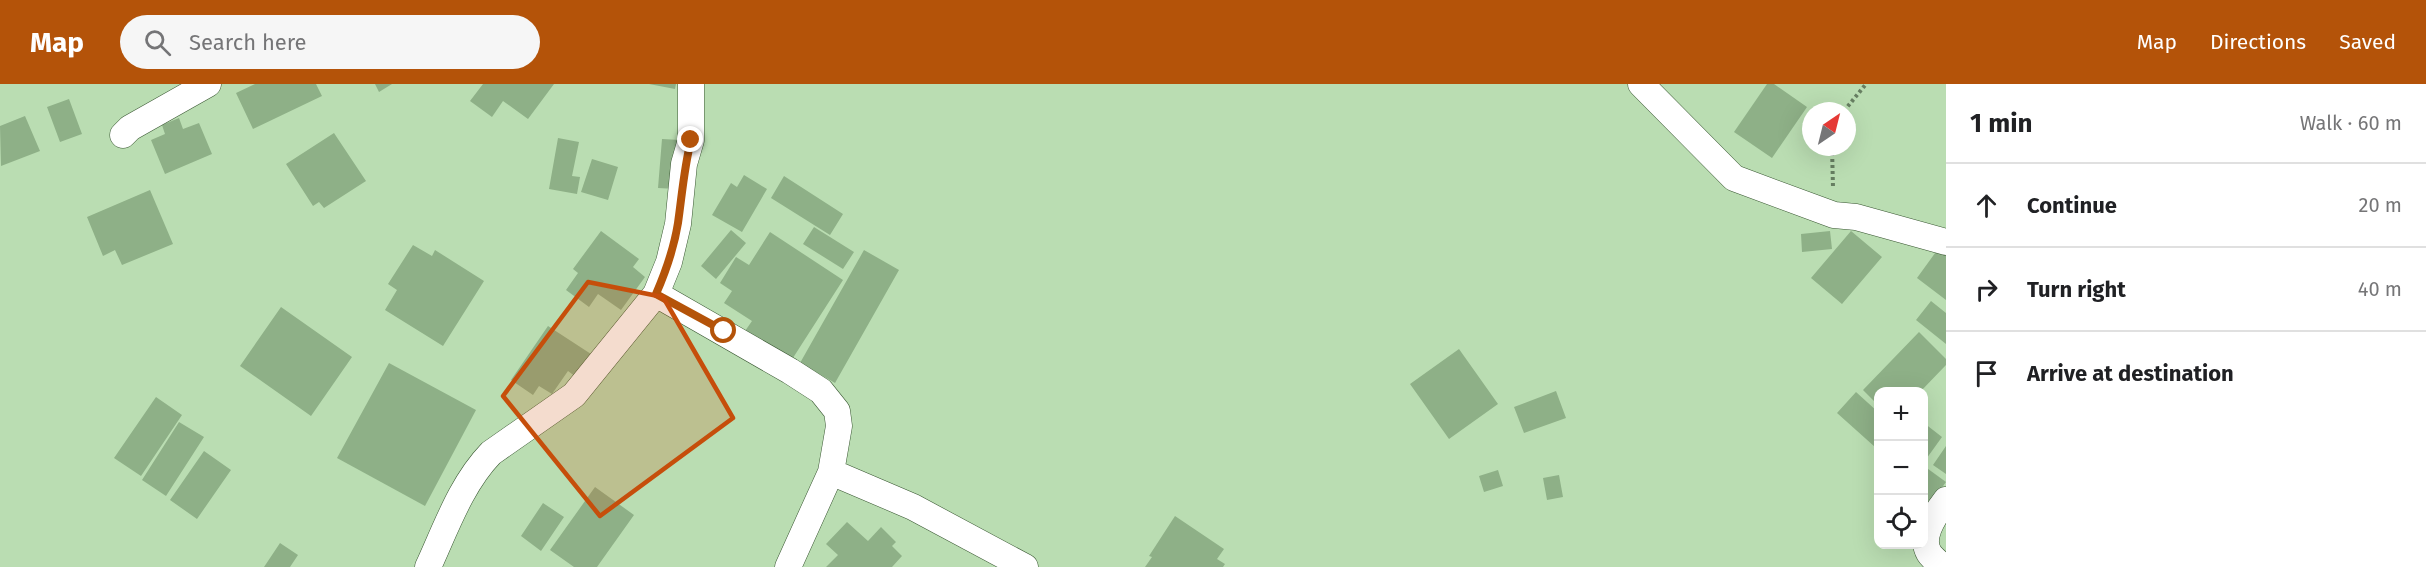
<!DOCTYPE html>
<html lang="en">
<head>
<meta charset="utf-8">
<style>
	:root { --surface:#fff; --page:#f6f6f6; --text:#202124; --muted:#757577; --line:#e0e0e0; --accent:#b45309 }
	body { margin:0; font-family:"Fira Sans",sans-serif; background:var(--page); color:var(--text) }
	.controls { position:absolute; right:18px; bottom:18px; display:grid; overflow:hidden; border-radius:12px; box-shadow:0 6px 24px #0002 }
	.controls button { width:54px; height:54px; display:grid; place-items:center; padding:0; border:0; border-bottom:2px solid var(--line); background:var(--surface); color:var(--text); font:30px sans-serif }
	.compass { position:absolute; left:1802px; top:18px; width:54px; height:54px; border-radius:50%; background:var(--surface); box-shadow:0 6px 24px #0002; rotate:35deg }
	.stop { position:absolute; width:18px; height:18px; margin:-14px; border:4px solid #b45309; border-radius:50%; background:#fff }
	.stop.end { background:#b45309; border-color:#fff; box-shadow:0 2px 6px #0008 }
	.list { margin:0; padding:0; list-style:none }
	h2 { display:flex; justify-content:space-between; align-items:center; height:78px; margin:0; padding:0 24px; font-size:26px }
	h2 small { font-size:20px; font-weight:400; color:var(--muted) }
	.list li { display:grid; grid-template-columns:39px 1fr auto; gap:18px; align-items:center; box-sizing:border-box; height:84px; padding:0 24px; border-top:2px solid var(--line) }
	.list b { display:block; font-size:22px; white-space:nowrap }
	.list em { font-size:20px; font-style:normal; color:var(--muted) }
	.icon { flex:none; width:33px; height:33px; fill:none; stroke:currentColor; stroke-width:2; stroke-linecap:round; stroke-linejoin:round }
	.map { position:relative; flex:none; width:1946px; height:483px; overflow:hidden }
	header { display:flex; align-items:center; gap:36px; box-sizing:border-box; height:84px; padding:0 30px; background:var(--accent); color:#fff }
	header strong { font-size:28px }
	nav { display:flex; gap:33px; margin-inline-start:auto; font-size:21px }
	.search { width:420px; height:54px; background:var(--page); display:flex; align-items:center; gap:15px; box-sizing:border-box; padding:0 21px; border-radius:33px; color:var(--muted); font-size:22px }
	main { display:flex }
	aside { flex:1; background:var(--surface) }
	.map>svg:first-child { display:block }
	.building { fill:#8eb087 }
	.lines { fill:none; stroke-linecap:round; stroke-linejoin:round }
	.minor-casing { stroke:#385631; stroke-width:27 }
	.path { stroke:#667e61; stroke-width:4; stroke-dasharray:3 3; stroke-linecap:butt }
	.minor { stroke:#fff; stroke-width:26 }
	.route { stroke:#b45309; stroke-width:8 }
	.marked { fill:#c64e0b; fill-opacity:0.2; stroke:#c64e0b; stroke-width:4.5; stroke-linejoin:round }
</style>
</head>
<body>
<header>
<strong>Map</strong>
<div class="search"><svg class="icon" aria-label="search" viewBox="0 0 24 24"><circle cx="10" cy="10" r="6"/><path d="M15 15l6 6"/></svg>Search here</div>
<nav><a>Map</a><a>Directions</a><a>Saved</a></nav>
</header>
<main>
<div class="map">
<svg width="1946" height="483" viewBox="0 0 1946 483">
	<rect width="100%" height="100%" fill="#baddb2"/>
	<path class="building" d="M255,0H316L322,12L253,45L236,9Z
		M375,0H392L379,8Z
		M483,0H554L528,35L503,17L492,33L470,17Z
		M649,0H676L675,5Z
		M1767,0H1774L1807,23L1772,74L1734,48Z
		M69,15L82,50L60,58L47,23Z
		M25,32L40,67L1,82L0,42Z
		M179,34L183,45L199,39L212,70L165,90L151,56L165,50L162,41Z
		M334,49L366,97L324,124L319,118L313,122L286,80Z
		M558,54L579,58L572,92L580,93L577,110L549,105Z
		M662,55L680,56L676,105L658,104Z
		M592,75L618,83L608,116L581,108Z
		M744,91L767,105L742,148L712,131L731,99L737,103Z
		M784,92L843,130L830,151L771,114Z
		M150,106L173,160L122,181L115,166L103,172L87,133Z
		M814,143L854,168L843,185L803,160Z
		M731,146L746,159L716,195L701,182Z
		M601,147L639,175L633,183L645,193L621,226L598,210L589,223L566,206L578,189L573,185Z
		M1830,147L1832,165L1802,168L1801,150Z
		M1851,147L1882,173L1842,220L1811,194Z
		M770,148L843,196L791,277L745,247L752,237L724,219L732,207L720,199L736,173L749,181Z
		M413,161L432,172L435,166L484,197L443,262L385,226L397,206L388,200Z
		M1938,165L1946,171V216L1917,194Z
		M864,166L899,186L835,299L800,279Z
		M1931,217L1946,229V260L1916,236Z
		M281,223L352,273L311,332L240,282Z
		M548,242L591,270L576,293L568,287L552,310L539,302L533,311L511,296Z
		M1919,248L1946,275V281L1920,308H1878V321L1863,306Z
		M1459,265L1498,320L1449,355L1410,300Z
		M389,279L476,326L425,422L337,374Z
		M1556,307L1566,334L1524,349L1514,323Z
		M1856,308L1878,328V359L1875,363L1837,329Z
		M156,313L182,331L141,392L114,374Z
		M179,338L204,353L166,412L142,396Z
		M1924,339L1942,353L1924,378Z
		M1946,362V390L1933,381Z
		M204,367L231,386L197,435L170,416Z
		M1924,382L1946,398L1929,421L1924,417Z
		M1498,386L1503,402L1484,408L1479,392Z
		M1559,391L1563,413L1547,416L1543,394Z
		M595,403L634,431L597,483H574L550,466Z
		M543,419L564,433L541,467L521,452Z
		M1175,432L1224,465L1217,475L1225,480L1223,483H1145L1152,473L1149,472Z
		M847,438L868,457L881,443L896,458L892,462L902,472L892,483H826L838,471L826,460Z
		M280,459L298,471L290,483H264Z"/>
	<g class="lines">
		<defs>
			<path id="minor" d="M1641,0L1734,94L1834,131L1856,133L1946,158
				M123,51L130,44L208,0
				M656,210L790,287L821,307L837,327L839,342L831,388L788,483
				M831,388L913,423L1025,483
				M428,483C446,444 461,400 491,369L574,311L656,210L669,178L678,140L684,80L691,56V0
				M1943,483C1939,479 1932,474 1929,469C1919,452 1936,429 1946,416"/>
		</defs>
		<use href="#minor" class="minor-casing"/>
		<path class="path" d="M1844,27L1866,0
			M1832,63L1833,103"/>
		<use href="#minor" class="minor"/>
	</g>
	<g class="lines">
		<path class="route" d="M691,56C684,84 682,111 678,139C674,164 666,187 656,210L724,247"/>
	</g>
	<path class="marked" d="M588,198L663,213L733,334L600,432L503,312Z"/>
</svg>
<div class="controls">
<button>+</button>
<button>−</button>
<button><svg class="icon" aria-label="locate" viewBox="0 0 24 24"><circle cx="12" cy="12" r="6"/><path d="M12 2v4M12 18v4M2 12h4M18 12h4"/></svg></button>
</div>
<svg class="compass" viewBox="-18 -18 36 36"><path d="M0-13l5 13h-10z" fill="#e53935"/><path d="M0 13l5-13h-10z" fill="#757577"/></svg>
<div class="stop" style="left:724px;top:247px"></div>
<div class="stop end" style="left:691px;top:56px"></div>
</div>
<aside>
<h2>1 min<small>Walk · 60 m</small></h2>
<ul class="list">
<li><svg class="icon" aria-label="ahead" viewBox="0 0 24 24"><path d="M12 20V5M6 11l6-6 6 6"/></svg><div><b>Continue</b></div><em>20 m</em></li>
<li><svg class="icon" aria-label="right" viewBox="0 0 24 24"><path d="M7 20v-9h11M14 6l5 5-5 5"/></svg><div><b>Turn right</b></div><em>40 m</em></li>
<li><svg class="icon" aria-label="arrive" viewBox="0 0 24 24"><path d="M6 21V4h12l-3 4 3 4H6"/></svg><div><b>Arrive at destination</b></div></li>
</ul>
</aside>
</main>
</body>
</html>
